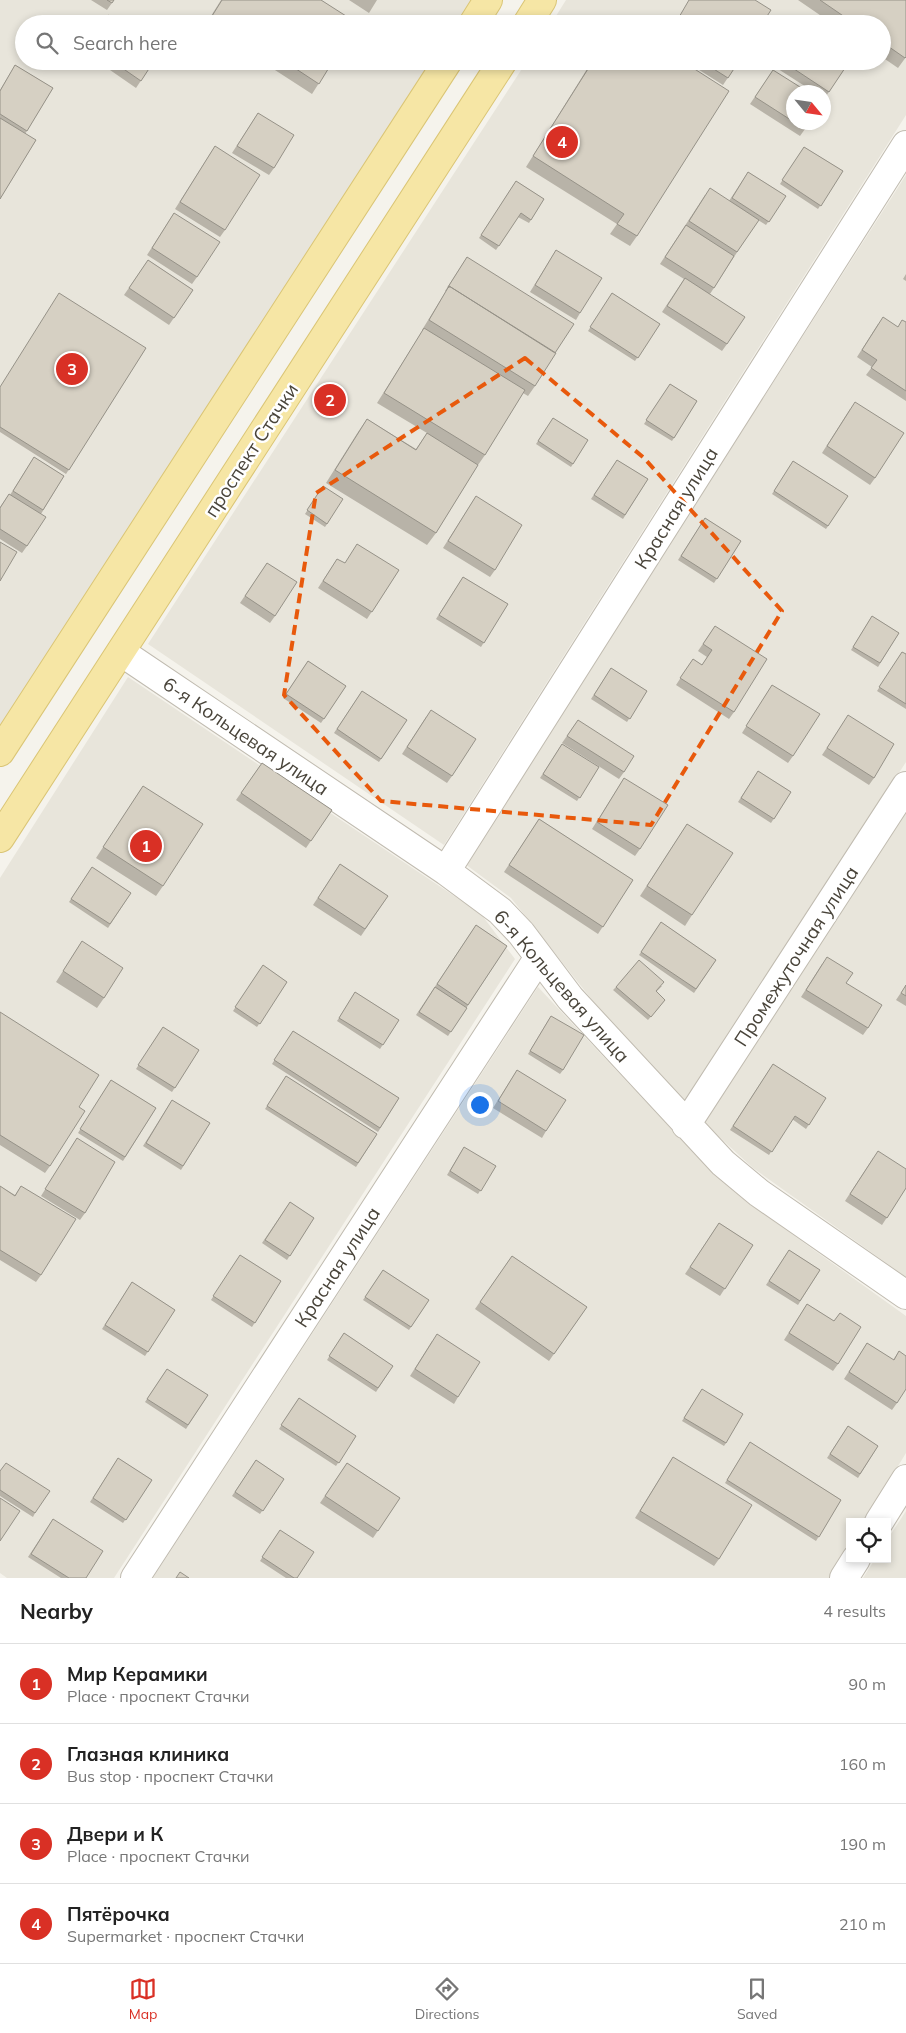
<!DOCTYPE html>
<html lang="en">
<head>
<meta charset="utf-8">
<style>
	:root { --surface:#fff; --page:#f2f2f2; --text:#222; --muted:#767676; --line:#e0e0e0; --accent:#d93025 }
	body { margin:0; font-family:Mulish,sans-serif; background:var(--page); color:var(--text) }
	.controls { position:absolute; right:15px; bottom:15px; display:grid; overflow:hidden; border-radius:0px; box-shadow:0 2px 8px #0003 }
	.controls button { width:45px; height:45px; display:grid; place-items:center; padding:0; border:0; border-bottom:1px solid var(--line); background:var(--surface); color:var(--text); font:25px sans-serif }
	.compass { position:absolute; left:786px; top:85px; width:45px; height:45px; border-radius:50%; background:var(--surface); box-shadow:0 2px 8px #0003; rotate:119deg }
	.you { position:absolute; left:479px; top:1104px; width:18px; height:18px; margin:-12px; border:4px solid #fff; border-radius:50%; background:#1a73e8; box-shadow:0 0 0 8px #1a73e833 }
	.badge { display:grid; place-items:center; width:32px; height:32px; border-radius:50%; background:var(--accent); color:#fff; font-size:16px; font-weight:700 }
	.pin { position:absolute; translate:-50% -50%; border:2px solid #fff; box-shadow:0 1px 5px #0006 }
	.list { margin:0; padding:0; list-style:none }
	h2 { display:flex; justify-content:space-between; align-items:center; height:65px; margin:0; padding:0 20px; font-size:21px }
	h2 small { font-size:16px; font-weight:400; color:var(--muted) }
	.list li { display:grid; grid-template-columns:32px 1fr auto; gap:15px; align-items:center; box-sizing:border-box; height:80px; padding:0 20px; border-top:1px solid var(--line) }
	.list b { display:block; font-size:19px; white-space:nowrap }
	.list p { margin:0; font-size:16px; white-space:nowrap; color:var(--muted) }
	.list em { font-size:16px; font-style:normal; color:var(--muted) }
	.icon { flex:none; width:28px; height:28px; fill:none; stroke:currentColor; stroke-width:2; stroke-linecap:round; stroke-linejoin:round }
	.map { position:relative; flex:none; width:906px; height:1578px; overflow:hidden }
	.search { position:absolute; background:var(--surface); box-shadow:0 2px 8px #0003; left:15px; right:15px; top:15px; height:55px; display:flex; align-items:center; gap:12px; box-sizing:border-box; padding:0 18px; border-radius:28px; color:var(--muted); font-size:19px }
	.sheet { height:385px; background:var(--surface) }
	nav { display:flex; justify-content:space-around; align-items:center; box-sizing:border-box; height:70px; border-top:1px solid var(--line); background:var(--surface); font-size:14px; color:var(--muted) }
	nav a { display:grid; justify-items:center; gap:2px }
	nav .on { color:var(--accent) }
	.map>svg:first-child { display:block }
	.residential { fill:#e8e5db; fill-rule:evenodd }
	.lines { fill:none; stroke-linecap:round; stroke-linejoin:round }
	.street-casing { stroke:#c0bbb0; stroke-width:30 }
	.primary-casing { stroke:#dac575; stroke-width:30 }
	.street { stroke:#fff; stroke-width:28 }
	.primary { stroke:#f6e6a5; stroke-width:28 }
	.wall { fill:#b8b3a8 }
	.building { fill:#d6d0c3; stroke:#969288 }
	.marked { fill:none; stroke:#e8590c; stroke-width:4; stroke-dasharray:10 6; stroke-linejoin:round }
	.labels { text-anchor:middle; stroke-width:5; stroke-linejoin:round; paint-order:stroke }
	.street-label { font-size:19px; fill:#49443a; stroke:#fff }
</style>
</head>
<body>
<div class="map">
<svg width="906" height="1578" viewBox="0 0 906 1578">
	<rect width="100%" height="100%" fill="#f5f3ec"/>
	<path class="residential" d="M0,0H482L466,24H24V61H442L0,741Z
		M566,0H906V115L444,845L148,644L527,61H882V24H551ZM794,92H824V122H794Z
		M906,175V762L685,1102L612,1025L511,898L465,864Z
		M128,677L481,914L515,959L114,1578H7L0,1573V878Z
		M906,811V1277L753,1168L703,1122Z
		M538,987L676,1134L747,1202L906,1316V1453L864,1522H850V1545L829,1578H153Z
		M906,1511V1578H863L875,1559H887V1540Z"/>
	<g class="lines">
		<defs>
			<path id="street" d="M121,652L446,871L500,911L521,933L570,998L723,1163L759,1193L906,1295
				M446,871L906,145
				M686,1125L906,786
				M879,1522L906,1479
				M135,1578L539,957
				M844,1578L856,1559"/>
			<path id="primary" d="M473,24L488,0
				M527,24L542,0
				M0,752L448,61
				M0,838L503,61"/>
		</defs>
		<use href="#street" class="street-casing"/>
		<use href="#primary" class="primary-casing"/>
		<use href="#street" class="street"/>
		<use href="#primary" class="primary"/>
	</g>
	<path class="wall" d="M91,0H114L107,10Z
		M221,0H321L357,24H206Z
		M349,0H377L369,13Z
		M798,0H906V57L898,68L882,57V24H833Z
		M97,61H154L136,88Z
		M261,61H333L312,94Z
		M592,61H682L637,236L630,246L610,234L617,224L526,167Z
		M685,61H739L723,85Z
		M778,61H841L847,65L824,99V92H814L775,67Z
		M15,65L53,88L25,134L36,140L0,199V90Z
		M773,70L794,92V122H810L800,136L750,104Z
		M258,113L274,168L269,175L232,153Z
		M215,146L225,230L220,237L175,209Z
		M804,147L843,171L818,209L780,184Z
		M748,172L786,196L766,225L758,220L710,294L727,344L722,351L662,312L684,279L660,264L705,195L729,201Z
		M516,181L544,199L529,223L518,217L496,250L479,238Z
		M174,213L197,277L192,284L147,255Z
		M556,250L580,313L576,320L530,292Z
		M467,257L535,386L528,396L523,393L485,455L478,465L436,533L427,545L326,483L358,432L367,419L416,449L427,433L377,403L423,330H422L446,291H445Z
		M148,260L193,290L169,325L124,295Z
		M906,274V281L903,279Z
		M612,293L660,324L635,361L588,331Z
		M906,322V401L866,375L872,367L857,357L878,324L898,327Z
		M146,348L66,474L0,432V387Z
		M670,384L697,401L672,441L644,424Z
		M850,409L875,478L870,485L822,453Z
		M553,418L588,440L571,467L536,444Z
		M34,457L64,476L41,514L27,546L22,553L0,539V507L9,494L10,495Z
		M617,460L648,479L623,519L591,499Z
		M793,461L848,496L826,529L772,494Z
		M323,486L327,524L325,527L305,514Z
		M476,496L495,570L490,577L443,548Z
		M705,518L741,541L714,583L678,560Z
		M337,559L344,563L399,570L367,619L318,588Z
		M267,563L275,616L270,623L240,603Z
		M463,577L508,604L481,647L436,619Z
		M872,616L899,633L878,667L851,650Z
		M715,626L734,712L729,719L676,685L693,659L702,665L707,657L698,651Z
		M902,652L906,654V709L877,691Z
		M308,661L346,686L321,723L283,698Z
		M611,668L647,691L627,722L591,699Z
		M772,685L793,756L788,763L742,733Z
		M362,691L407,720L379,762L334,733Z
		M426,717L452,776L447,783L402,754Z
		M578,720L624,772L619,779L562,743Z
		M844,722L874,778L869,785L822,755Z
		M562,744L599,767L577,801L540,778Z
		M262,763L332,810L306,848L236,800Z
		M758,771L791,792L771,823L738,802Z
		M624,778L640,849L635,856L592,829Z
		M143,786L163,886L156,896L96,858Z
		M539,819L633,880L598,934L504,872Z
		M687,824L692,915L685,926L640,896Z
		M340,864L388,896L361,936L313,905Z
		M92,867L131,893L108,928L69,902Z
		M661,922L716,960L694,993L639,955Z
		M476,925L507,946L448,1036L416,1015Z
		M82,941L104,998L97,1008L56,982Z
		M822,964L846,983L868,1028L863,1035L801,997Z
		M263,965L287,982L257,1027L233,1011Z
		M906,985V1006L896,1000Z
		M662,986L656,992L665,1000L648,1020L613,990L616,987Z
		M355,992L399,1020L380,1049L337,1021Z
		M0,1012L79,1107L50,1166L45,1173L0,1145Z
		M549,1019L563,1070L560,1074L528,1054Z
		M163,1027L199,1050L172,1092L136,1069Z
		M293,1031L399,1098L378,1132L272,1064Z
		M773,1064L826,1098L806,1129L792,1119L769,1155L730,1130Z
		M517,1070L546,1131L542,1138L493,1108Z
		M286,1076L377,1134L356,1167L265,1109Z
		M111,1080L156,1108L123,1161L78,1133Z
		M172,1100L210,1123L181,1170L143,1146Z
		M77,1138L85,1213L80,1220L41,1196Z
		M462,1150L496,1166L478,1194L447,1175Z
		M873,1158L906,1188L882,1225L845,1201Z
		M0,1186L15,1195L21,1186L41,1275L36,1282L0,1260Z
		M290,1202L314,1218L287,1260L262,1243Z
		M719,1223L753,1245L720,1296L685,1274Z
		M789,1250L820,1270L798,1305L766,1285Z
		M240,1255L281,1281L252,1327L211,1300Z
		M512,1256L587,1307L549,1361L475,1309Z
		M383,1270L429,1300L409,1330L363,1300Z
		M132,1282L175,1310L145,1356L102,1329Z
		M807,1304L834,1321L840,1313L838,1364L833,1371L784,1340Z
		M344,1333L393,1366L376,1392L327,1360Z
		M432,1341L458,1397L454,1404L410,1376Z
		M867,1343L893,1360L899,1351L897,1403L892,1410L844,1379Z
		M167,1369L208,1395L186,1429L145,1402Z
		M702,1389L726,1443L724,1446L682,1421Z
		M299,1398L356,1436L336,1466L279,1429Z
		M848,1426L878,1446L858,1478L827,1458Z
		M750,1442L841,1500L816,1541L725,1483Z
		M673,1457L719,1559L714,1566L635,1518Z
		M118,1458L152,1480L123,1523L90,1502Z
		M256,1460L284,1479L260,1514L232,1496Z
		M347,1463L400,1498L373,1538L320,1503Z
		M0,1471L35,1513L33,1517L0,1496Z
		M53,1519L86,1578H61L28,1557Z
		M280,1530L297,1578H286L260,1561Z"/>
	<path class="building" d="M107,0H114L112,3Z
		M222,0H321L357,23V24H224L212,16Z
		M689,0H755L771,10L762,24H675Z
		M820,0H906V57L905,58L882,42V24H855Z
		M108,15L120,24H102Z
		M619,21L623,24H617Z
		M112,61H154L141,81Z
		M284,61H333L319,84Z
		M593,61H682L729,91L637,236L617,224L624,214L533,156Z
		M701,61H739L728,78Z
		M782,61H841L847,65L829,92Z
		M15,65L53,88L27,131L0,114V91Z
		M773,70L808,92H794V122L755,97Z
		M258,113L294,135L274,168L237,146Z
		M0,118L36,140L0,199Z
		M795,122H810L805,129Z
		M215,146L260,175L225,230L180,202Z
		M804,147L843,171L821,206L782,180Z
		M748,172L786,196L769,222L732,198Z
		M516,181L544,199L531,220L521,213L499,246L481,235Z
		M710,188L759,220L737,252L689,221Z
		M174,213L220,242L197,277L152,248Z
		M686,225L734,256L714,288L665,257Z
		M556,250L602,278L580,313L535,285Z
		M467,257L574,324L555,353L449,286V288L448,287Z
		M148,260L193,290L174,318L129,288Z
		M685,278L745,317L727,344L667,306Z
		M449,286L556,353L535,386L429,320Z
		M59,293L146,348L69,470L0,427V387Z
		M612,293L660,324L638,358L590,327Z
		M883,317L898,327L902,320L906,322V391L871,368L877,360L862,350Z
		M424,328L525,390L485,455L384,393Z
		M670,384L697,401L674,438L646,420Z
		M855,402L904,433L875,478L827,446Z
		M553,418L588,440L573,464L538,441Z
		M367,419L416,450L427,433L478,465L436,533L335,470Z
		M34,457L64,476L43,510L13,491Z
		M617,460L648,479L625,515L594,495Z
		M793,461L848,496L828,526L774,491Z
		M323,486L343,499L327,524L307,510Z
		M9,494L46,517L27,546L0,529V508Z
		M476,496L522,525L495,570L448,541Z
		M705,518L741,541L717,579L681,556Z
		M0,542L17,552L0,581Z
		M357,544L399,570L372,612L323,581L337,559L345,563Z
		M267,563L297,582L275,616L245,596Z
		M463,577L508,604L484,643L439,615Z
		M872,616L899,633L880,663L853,647Z
		M715,626L767,659L734,712L680,678L693,659L702,665L712,650L703,644Z
		M902,652L906,654V704L879,687Z
		M308,661L346,686L324,719L286,694Z
		M611,668L647,691L630,719L594,695Z
		M772,685L820,714L793,756L746,726Z
		M362,691L407,720L381,759L337,729Z
		M431,710L476,739L452,776L407,747Z
		M848,715L894,744L874,778L827,748Z
		M578,720L634,756L624,772L567,736Z
		M562,744L599,767L580,798L543,774Z
		M262,763L332,810L311,841L241,793Z
		M758,771L791,792L774,819L741,798Z
		M624,778L668,805L640,849L597,822Z
		M143,786L203,824L163,886L103,847Z
		M539,819L633,880L603,927L509,865Z
		M687,824L733,853L692,915L647,886Z
		M340,864L388,896L365,929L318,898Z
		M92,867L131,893L110,924L71,899Z
		M661,922L716,960L696,989L641,952Z
		M476,925L507,946L468,1005L437,984Z
		M82,941L123,968L104,998L63,971Z
		M827,957L853,973L846,983L882,1005L868,1028L806,990Z
		M639,960L664,982L656,991L665,1000L651,1017L616,987Z
		M263,965L287,982L260,1024L235,1007Z
		M906,985V996L901,993Z
		M435,987L467,1008L451,1032L419,1012Z
		M355,992L399,1020L383,1045L339,1018Z
		M0,1012L99,1075L79,1107L85,1111L50,1166L0,1135Z
		M551,1016L584,1035L563,1070L530,1051Z
		M163,1027L199,1050L175,1088L138,1065Z
		M293,1031L399,1098L380,1128L274,1060Z
		M773,1064L826,1098L809,1125L795,1116L772,1152L733,1126Z
		M517,1070L566,1100L546,1131L498,1101Z
		M286,1076L377,1134L358,1163L267,1106Z
		M111,1080L156,1108L125,1157L80,1129Z
		M172,1100L210,1123L183,1166L146,1143Z
		M77,1138L115,1162L85,1213L45,1189Z
		M464,1147L496,1166L481,1191L450,1171Z
		M878,1151L906,1169V1188L887,1218L850,1194Z
		M0,1186L15,1196L21,1186L76,1219L41,1275L0,1250Z
		M290,1202L314,1218L290,1256L265,1240Z
		M719,1223L753,1245L725,1289L690,1267Z
		M789,1250L820,1270L800,1301L769,1281Z
		M240,1255L281,1281L255,1323L213,1296Z
		M512,1256L587,1307L554,1354L480,1302Z
		M383,1270L429,1300L411,1327L365,1297Z
		M132,1282L175,1310L148,1352L105,1325Z
		M807,1304L834,1321L840,1313L861,1327L838,1364L789,1333Z
		M344,1333L393,1366L378,1388L329,1356Z
		M437,1334L480,1362L458,1397L415,1369Z
		M867,1343L894,1360L899,1351L906,1356V1389L897,1403L849,1372Z
		M167,1369L208,1395L188,1425L147,1399Z
		M702,1389L743,1414L726,1443L684,1418Z
		M299,1398L356,1436L339,1463L281,1425Z
		M848,1426L878,1446L860,1474L830,1454Z
		M750,1442L841,1500L819,1537L727,1480Z
		M673,1457L752,1505L719,1559L640,1511Z
		M118,1458L152,1480L126,1520L93,1498Z
		M256,1460L284,1479L263,1511L235,1492Z
		M6,1463L50,1491L35,1513L0,1490V1471Z
		M347,1463L400,1498L378,1531L325,1496Z
		M0,1498L20,1511L0,1541Z
		M53,1519L103,1551L86,1578H69L31,1554Z
		M280,1530L314,1552L297,1578H294L262,1557Z
		M180,1572L189,1578H176Z"/>
	<path class="marked" d="M525,358L644,458L782,611L651,825L381,801L284,695L316,493Z"/>
	<g class="labels">
		<g class="street-label">
			<text transform="translate(251 450) rotate(-57)" y="7">проспект Стачки</text>
			<text transform="translate(676 508) rotate(-58)" y="7">Красная улица</text>
			<text transform="translate(246 736) rotate(34)" y="7">6-я Кольцевая улица</text>
			<text transform="translate(796 956) rotate(-57)" y="7">Промежуточная улица</text>
			<text transform="translate(562 986) rotate(49)" y="7">6-я Кольцевая улица</text>
			<text transform="translate(337 1267) rotate(-57)" y="7">Красная улица</text>
		</g>
	</g>
</svg>
<div class="controls">
<button><svg class="icon" aria-label="locate" viewBox="0 0 24 24"><circle cx="12" cy="12" r="6"/><path d="M12 2v4M12 18v4M2 12h4M18 12h4"/></svg></button>
</div>
<svg class="compass" viewBox="-18 -18 36 36"><path d="M0-13l5 13h-10z" fill="#e53935"/><path d="M0 13l5-13h-10z" fill="#767676"/></svg>
<div class="you"></div>
<div class="pin badge" style="left:146px;top:846px">1</div>
<div class="pin badge" style="left:330px;top:400px">2</div>
<div class="pin badge" style="left:72px;top:369px">3</div>
<div class="pin badge" style="left:562px;top:142px">4</div>
<div class="search"><svg class="icon" aria-label="search" viewBox="0 0 24 24"><circle cx="10" cy="10" r="6"/><path d="M15 15l6 6"/></svg>Search here</div>
</div>
<section class="sheet">
<h2>Nearby<small>4 results</small></h2>
<ul class="list">
<li><span class="badge">1</span><div><b>Мир Керамики</b><p>Place · проспект Стачки</p></div><em>90 m</em></li>
<li><span class="badge">2</span><div><b>Глазная клиника</b><p>Bus stop · проспект Стачки</p></div><em>160 m</em></li>
<li><span class="badge">3</span><div><b>Двери и К</b><p>Place · проспект Стачки</p></div><em>190 m</em></li>
<li><span class="badge">4</span><div><b>Пятёрочка</b><p>Supermarket · проспект Стачки</p></div><em>210 m</em></li>
</ul>
</section>
<nav>
<a class="on"><svg class="icon" aria-label="map" viewBox="0 0 24 24"><path d="M3 6l6-2 6 2 6-2v14l-6 2-6-2-6 2zM9 4v14M15 6v14"/></svg>Map</a>
<a><svg class="icon" aria-label="directions" viewBox="0 0 24 24"><path d="M12 3l9 9-9 9-9-9zM9 14v-3h6M13 9l2 2-2 2"/></svg>Directions</a>
<a><svg class="icon" aria-label="saved" viewBox="0 0 24 24"><path d="M7 4h10v16l-5-4-5 4z"/></svg>Saved</a>
</nav>
</body>
</html>
